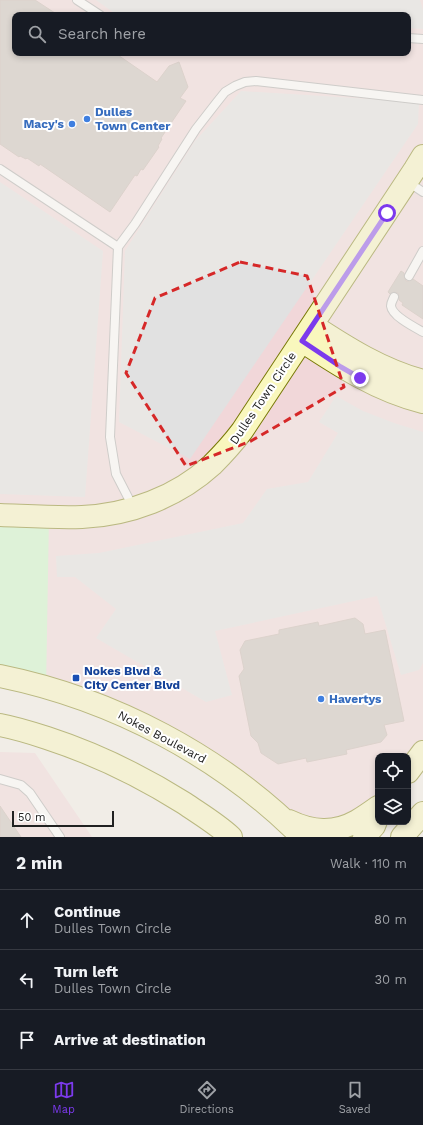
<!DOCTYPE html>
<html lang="en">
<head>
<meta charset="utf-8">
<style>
	:root { --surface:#171b24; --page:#20242c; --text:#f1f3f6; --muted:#9ea1a6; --line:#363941; --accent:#7c3aed }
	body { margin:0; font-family:"Work Sans",sans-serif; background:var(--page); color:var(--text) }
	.controls { position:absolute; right:12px; bottom:12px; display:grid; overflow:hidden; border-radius:8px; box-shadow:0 2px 6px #0003 }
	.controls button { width:36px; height:36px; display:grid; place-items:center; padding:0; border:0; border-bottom:1px solid var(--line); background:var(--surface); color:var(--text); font:20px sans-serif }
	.scale { position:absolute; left:12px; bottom:10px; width:102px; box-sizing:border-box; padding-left:4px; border:2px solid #212121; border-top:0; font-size:11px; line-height:14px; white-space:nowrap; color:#212121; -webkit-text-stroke:3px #fff; paint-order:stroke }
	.stop { position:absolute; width:12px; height:12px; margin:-9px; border:3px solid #7c3aed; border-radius:50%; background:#fff }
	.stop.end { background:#7c3aed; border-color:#fff; box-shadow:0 1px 4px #0008 }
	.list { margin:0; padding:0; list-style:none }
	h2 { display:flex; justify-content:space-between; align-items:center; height:52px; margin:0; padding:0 16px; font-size:17px }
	h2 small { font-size:13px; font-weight:400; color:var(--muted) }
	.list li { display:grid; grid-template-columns:26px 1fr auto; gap:12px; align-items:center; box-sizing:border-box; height:60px; padding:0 16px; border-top:1px solid var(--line) }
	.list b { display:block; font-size:15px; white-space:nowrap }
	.list p { margin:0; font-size:13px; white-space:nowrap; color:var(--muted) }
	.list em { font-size:13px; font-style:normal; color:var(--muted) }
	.icon { flex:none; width:22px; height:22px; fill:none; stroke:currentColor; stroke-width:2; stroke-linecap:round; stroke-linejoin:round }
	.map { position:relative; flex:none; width:423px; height:837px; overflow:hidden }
	.search { position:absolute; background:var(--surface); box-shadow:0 2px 6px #0003; left:12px; right:12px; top:12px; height:44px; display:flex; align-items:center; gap:10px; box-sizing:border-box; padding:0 14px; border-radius:8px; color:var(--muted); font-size:15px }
	.sheet { height:232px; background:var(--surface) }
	nav { display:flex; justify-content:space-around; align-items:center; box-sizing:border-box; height:56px; border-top:1px solid var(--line); background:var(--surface); font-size:11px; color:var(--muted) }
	nav a { display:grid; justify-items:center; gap:2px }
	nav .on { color:var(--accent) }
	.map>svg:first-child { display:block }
	.commercial { fill:#f1d7d9; fill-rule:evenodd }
	.park { fill:#c7f9c6 }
	.parking { fill:#e1e1e1 }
	.building { fill:#c6bcb7; stroke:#c3b2aa }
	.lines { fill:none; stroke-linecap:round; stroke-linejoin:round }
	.lane-casing { stroke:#a5a5a5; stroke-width:10 }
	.secondary-casing { stroke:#787906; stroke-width:24 }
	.lane { stroke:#fff; stroke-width:8 }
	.secondary { stroke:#f9f7bd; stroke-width:22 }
	.route { stroke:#7c3aed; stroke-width:5 }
	.marked { fill:none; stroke:#d62828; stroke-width:3; stroke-dasharray:8 5; stroke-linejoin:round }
	.shop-dot { fill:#3f7fe0; stroke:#fff; stroke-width:1.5 }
	.transit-dot { fill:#1a4fb4; stroke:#fff; stroke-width:1.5 }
	.labels { text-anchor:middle; stroke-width:4; stroke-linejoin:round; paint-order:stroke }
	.shop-label { font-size:12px; font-weight:bold; fill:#366cbe; stroke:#fff; text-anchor:start }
	.street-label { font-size:12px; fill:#212121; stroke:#fff }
	.transit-label { font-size:12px; font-weight:bold; fill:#164399; stroke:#fff; text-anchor:start }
</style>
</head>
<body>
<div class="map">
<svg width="423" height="837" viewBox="0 0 423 837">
	<rect width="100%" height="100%" fill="#f1ede7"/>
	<path class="commercial" d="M0,0H423V752L408,756H378V816L364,837H302L237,781L46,688L0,515ZM15,15H408V53H15Z
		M0,752L35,753L92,837H0Z"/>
	<path class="park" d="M0,515L49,516L46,688L0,676Z"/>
	<path class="parking" d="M96,0H420L423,10V29L408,28V15H117Z
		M241,91L419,102L418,124L190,459L119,422L125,251L195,141Z
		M0,182L103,251L85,497L0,494Z
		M336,396L363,411L394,423L423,432V663L419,670L401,675L377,596L215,631L232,695L206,702L96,638L116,609L75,577H57L56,556L99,553L243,523L267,489L308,482L338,433L319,422Z"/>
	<path class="building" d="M0,0H35L58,15H15V53H115L157,82L169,66L179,62L188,87L180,98L186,101L161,138L162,139L158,146L159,147L143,170L141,169L137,176L135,175L110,212L40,164L39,166L27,158L26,159L20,156L19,157L0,144Z
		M401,271L404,273V276L406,281H409L413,279L423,286V319L402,305L403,303L399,300V297L398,293L394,292L390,294L388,292Z
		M355,618L363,624L365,634L385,630L404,721L384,725L387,735L381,742L346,750L347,754L307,762L306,758L278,764L261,753L258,743L251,736L239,676L244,669L240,650L245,641L279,634V630L318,622L319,626Z
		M0,806L21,837H0Z"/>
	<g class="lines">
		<defs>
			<path id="lane" d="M77,0L100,15
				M408,38L423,39
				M0,169L118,247L110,437L116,474L133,507
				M408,182L423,192
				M118,247L135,224L196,129L217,102L225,92L235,86L245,82L256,81L423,100
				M409,276L423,251
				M394,297C393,300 391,302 391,306C392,316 414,327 423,332
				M0,779L21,785L30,793L60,837"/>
			<path id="secondary" d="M312,325C347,348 382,370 423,381
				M302,341C340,366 378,391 423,402
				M0,515C27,516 55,518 82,517C129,515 177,497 212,465C223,454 233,443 242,431L415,169L423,156
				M0,676C113,699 221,756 302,837
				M0,725C16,728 32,733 47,738C96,754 141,776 184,803C200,814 217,824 231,837
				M408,772L423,752
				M289,821C312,832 334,834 357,821C364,817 371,812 378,807
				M364,837L374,826L378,816
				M402,837L423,813"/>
		</defs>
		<use href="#lane" class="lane-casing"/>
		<use href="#secondary" class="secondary-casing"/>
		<use href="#lane" class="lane"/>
		<use href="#secondary" class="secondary"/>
	</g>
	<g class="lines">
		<path class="route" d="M360,378L341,367L302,341L387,213"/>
	</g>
	<path d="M0 0H423V837H0ZM240,262L307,276L344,387L251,441L186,466L126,373L155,298Z" fill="#f1ede7" fill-opacity=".55" fill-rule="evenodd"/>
	<path class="marked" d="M240,262L307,276L344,387L251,441L186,466L126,373L155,298Z"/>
	<g class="shop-dot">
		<circle cx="87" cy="119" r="4"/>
		<circle cx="72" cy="124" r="4"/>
		<circle cx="321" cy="699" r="4"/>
	</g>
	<rect class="transit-dot" x="72" y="674" width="8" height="8" rx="2"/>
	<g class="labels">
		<g class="shop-label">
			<text x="95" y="116">Dulles<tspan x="95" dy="14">Town Center</tspan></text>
			<text x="64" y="128" text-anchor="end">Macy's</text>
			<text x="329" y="703">Havertys</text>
		</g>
		<g class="street-label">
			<text transform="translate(263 398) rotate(-56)" y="4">Dulles Town Circle</text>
			<text transform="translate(162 737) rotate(28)" y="4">Nokes Boulevard</text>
		</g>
		<g class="transit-label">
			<text x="84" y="675">Nokes Blvd &amp;<tspan x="84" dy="14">City Center Blvd</tspan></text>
		</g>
	</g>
</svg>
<div class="controls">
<button><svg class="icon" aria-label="locate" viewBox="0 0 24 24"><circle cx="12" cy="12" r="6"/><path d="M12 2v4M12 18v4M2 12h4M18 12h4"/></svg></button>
<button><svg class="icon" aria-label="layers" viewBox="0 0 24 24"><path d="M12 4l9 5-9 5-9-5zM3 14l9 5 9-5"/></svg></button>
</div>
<div class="scale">50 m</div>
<div class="stop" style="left:387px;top:213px"></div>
<div class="stop end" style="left:360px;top:378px"></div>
<div class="search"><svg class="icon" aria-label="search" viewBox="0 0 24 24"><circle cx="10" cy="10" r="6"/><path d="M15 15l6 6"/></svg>Search here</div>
</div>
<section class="sheet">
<h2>2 min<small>Walk · 110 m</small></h2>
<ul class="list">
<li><svg class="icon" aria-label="ahead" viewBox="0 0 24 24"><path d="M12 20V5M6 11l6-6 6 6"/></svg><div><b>Continue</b><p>Dulles Town Circle</p></div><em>80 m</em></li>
<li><svg class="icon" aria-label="left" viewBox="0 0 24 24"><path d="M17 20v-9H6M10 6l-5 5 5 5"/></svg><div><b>Turn left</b><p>Dulles Town Circle</p></div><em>30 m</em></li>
<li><svg class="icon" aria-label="arrive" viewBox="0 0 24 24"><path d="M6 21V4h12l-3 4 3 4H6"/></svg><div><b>Arrive at destination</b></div></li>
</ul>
</section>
<nav>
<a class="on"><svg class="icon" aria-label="map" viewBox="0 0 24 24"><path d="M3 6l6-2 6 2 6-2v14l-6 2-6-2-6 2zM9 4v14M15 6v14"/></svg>Map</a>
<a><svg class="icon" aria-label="directions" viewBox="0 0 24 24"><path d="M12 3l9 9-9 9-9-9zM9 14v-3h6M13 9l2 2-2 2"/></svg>Directions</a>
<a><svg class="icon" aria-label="saved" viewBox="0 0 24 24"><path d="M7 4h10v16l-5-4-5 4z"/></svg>Saved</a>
</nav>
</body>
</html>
